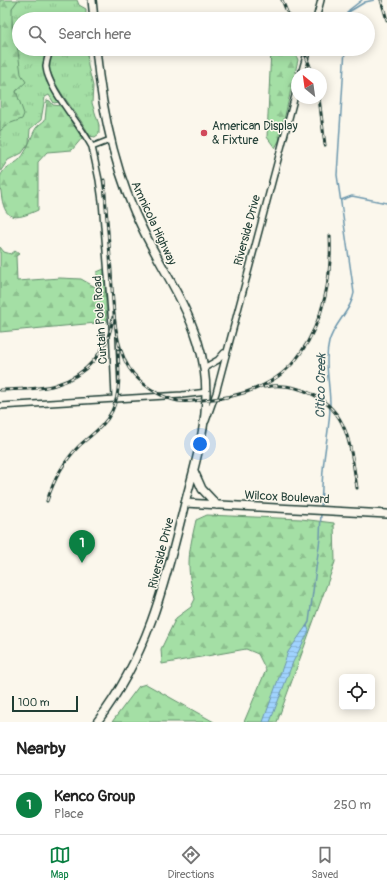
<!DOCTYPE html>
<html lang="en">
<head>
<meta charset="utf-8">
<style>
	:root { --surface:#fff; --page:#f6f6f6; --text:#222; --muted:#767676; --line:#e0e0e0; --accent:#0b8043 }
	body { margin:0; font-family:Pangolin,sans-serif; background:var(--page); color:var(--text) }
	.controls { position:absolute; right:12px; bottom:12px; display:grid; overflow:hidden; border-radius:6px; box-shadow:0 2px 10px #0003 }
	.controls button { width:36px; height:36px; display:grid; place-items:center; padding:0; border:0; border-bottom:1px solid var(--line); background:var(--surface); color:var(--text); font:20px sans-serif }
	.compass { position:absolute; left:291px; top:68px; width:36px; height:36px; border-radius:50%; background:var(--surface); box-shadow:0 2px 10px #0003; rotate:331deg }
	.scale { position:absolute; left:12px; bottom:10px; width:66px; box-sizing:border-box; padding-left:4px; border:2px solid #1f3d34; border-top:0; font-size:11px; line-height:14px; white-space:nowrap; color:#1f3d34; -webkit-text-stroke:3px #fbf7ec; paint-order:stroke }
	.you { position:absolute; left:200px; top:444px; width:14px; height:14px; margin:-10px; border:3px solid #fff; border-radius:50%; background:#1a73e8; box-shadow:0 0 0 6px #1a73e833 }
	.badge { display:grid; place-items:center; width:26px; height:26px; border-radius:50%; background:var(--accent); color:#fff; font-size:13px; font-weight:700 }
	.pin { position:absolute; translate:-50% -33px; filter:drop-shadow(0 1px 2px #0008) }
	.pin::after { content:''; position:absolute; top:21px; width:14px; height:12px; background:inherit; clip-path:polygon(0 0,100% 0,50% 100%) }
	.list { margin:0; padding:0; list-style:none }
	h2 { display:flex; justify-content:space-between; align-items:center; height:52px; margin:0; padding:0 16px; font-size:17px }
	h2 small { font-size:13px; font-weight:400; color:var(--muted) }
	.list li { display:grid; grid-template-columns:26px 1fr auto; gap:12px; align-items:center; box-sizing:border-box; height:60px; padding:0 16px; border-top:1px solid var(--line) }
	.list b { display:block; font-size:15px; white-space:nowrap }
	.list p { margin:0; font-size:13px; white-space:nowrap; color:var(--muted) }
	.list em { font-size:13px; font-style:normal; color:var(--muted) }
	.icon { flex:none; width:22px; height:22px; fill:none; stroke:currentColor; stroke-width:2; stroke-linecap:round; stroke-linejoin:round }
	.map { position:relative; flex:none; width:387px; height:722px; overflow:hidden }
	.search { position:absolute; background:var(--surface); box-shadow:0 2px 10px #0003; left:12px; right:12px; top:12px; height:44px; display:flex; align-items:center; gap:10px; box-sizing:border-box; padding:0 14px; border-radius:22px; color:var(--muted); font-size:15px }
	.sheet { height:112px; background:var(--surface) }
	nav { display:flex; justify-content:space-around; align-items:center; box-sizing:border-box; height:56px; border-top:1px solid var(--line); background:var(--surface); font-size:11px; color:var(--muted) }
	nav a { display:grid; justify-items:center; gap:2px }
	nav .on { color:var(--accent) }
	.map>svg:first-child { display:block }
	.grass { fill:url(#grass-tufts); stroke:#628e6c }
	.forest { fill:url(#forest-firs); stroke:#628e6c }
	.water { fill:url(#water-rules); stroke:#6c97ad }
	.lines { fill:none; stroke-linecap:round; stroke-linejoin:round }
	.stream { stroke:#6c97ad; stroke-width:1.5 }
	.minor-casing { stroke:#1f3d34; stroke-width:8 }
	.major-casing { stroke:#1f3d34; stroke-width:10 }
	.minor { stroke:#fbf7ec; stroke-width:5 }
	.major { stroke:#fbf7ec; stroke-width:7 }
	.rail-casing { stroke:#1f3d34; stroke-width:3 }
	.rail { stroke:#fbf7ec; stroke-width:1.5; stroke-dasharray:4.5; stroke-linecap:butt }
	.poi-dot { fill:#d1495b; stroke:#fbf7ec; stroke-width:1.5 }
	.labels { text-anchor:middle; stroke-width:3; stroke-linejoin:round; paint-order:stroke }
	.poi-label { font-size:12px; fill:#1f3d34; stroke:#fbf7ec; text-anchor:start }
	.street-label { font-size:12px; fill:#1f3d34; stroke:#fbf7ec }
	.water-label { font-size:13px; font-style:italic; fill:#395b5c; stroke:#fbf7ec }
</style>
</head>
<body>
<div class="map">
<svg width="387" height="722" viewBox="0 0 387 722">
	<defs>
		<pattern id="grass-tufts" width="24" height="20" patternUnits="userSpaceOnUse"><rect width="24" height="20" fill="#a4dfa5"/><path d="M3 7l-1-3M5 7V3M7 7l1-3M15 17l-1-3M17 17v-4M19 17l1-3" fill="none" stroke="#8dc08f"/></pattern>
		<pattern id="forest-firs" width="22" height="20" patternUnits="userSpaceOnUse"><rect width="22" height="20" fill="#a4dfa5"/><path d="M5 1l3.5 6h-7zM16 11l3.5 6h-7z" fill="#8dc08f"/></pattern>
		<pattern id="water-rules" width="6" height="5" patternUnits="userSpaceOnUse"><rect width="6" height="5" fill="#a0d3fe"/><path d="M0 2.5h6" fill="none" stroke="#89b6da"/></pattern>
	</defs>
	<rect width="100%" height="100%" fill="#fbf7ec"/>
	<filter id="ink" filterUnits="userSpaceOnUse"><feTurbulence type="fractalNoise" baseFrequency=".025" numOctaves="2"/><feDisplacementMap in="SourceGraphic" scale="8" xChannelSelector="R" yChannelSelector="G"/><feConvolveMatrix kernelMatrix="1 2 1 2 8 2 1 2 1" color-interpolation-filters="sRGB"/></filter>
	<g filter="url(#ink)">
		<path class="grass" d="M18,0H77L79,5L86,9V14L83,19H70L69,16L68,19H19V49H87L88,66L93,86L92,103L99,125V134L95,137L90,136C78,113 59,95 50,71L46,81L59,102L54,103L49,95L45,97L41,120L30,129L29,143L22,153L8,160L0,172V121L19,104L16,91L19,89V65L11,16L12,8Z"/>
		<path class="forest" d="M0,0H18L12,8V28L17,44L21,74L26,82L16,91L24,114L22,119L8,124L0,131Z
			M271,49H293L298,60L279,141L275,148L267,137Z
			M47,100L50,101L53,105L62,106L82,138L72,150L47,152L38,162V210C14,221 4,221 1,192C0,187 0,182 0,177C4,166 13,166 20,159C28,150 30,138 36,128C38,125 42,123 45,120Z
			M0,247L4,252L11,254L15,251L19,254L16,256L17,281L60,278L81,279L97,288V272L104,269L107,322L0,332Z
			M207,515L301,519L334,523L335,562L277,722H244L266,670L258,654L246,649L162,664L161,649L176,618L191,607L195,599C185,567 189,551 196,520Z
			M146,684L214,722H112L139,686Z"/>
		<path class="water" d="M307,625L309,631L293,662L270,722H263L288,652Z"/>
		<g class="lines">
			<path class="stream" d="M347,13L365,2L374,0
				M347,19L349,10L362,0
				M341,200L352,196L387,203
				M321,508C322,492 322,476 324,460C326,442 330,423 330,405C330,384 324,362 329,342C334,323 351,311 354,293L337,175L345,49
				M306,627L309,622L320,538L321,512"/>
			<defs>
				<path id="minor" d="M316,19L321,0
					M50,49C49,54 46,62 46,67C48,89 81,125 92,147
					M301,74L308,49
					M110,140L92,147L99,180L102,201L112,325L115,398
					M204,368L218,360L224,353
					M0,406L182,395L207,392
					M206,421L216,393L297,88"/>
				<path id="major" d="M92,0L94,19
					M96,49C102,113 115,175 144,232C162,268 186,303 198,342C217,403 198,451 183,511C164,588 146,658 97,722
					M194,471L202,489L217,505
					M185,503L387,514"/>
			</defs>
			<use href="#minor" class="minor-casing"/>
			<use href="#major" class="major-casing"/>
			<use href="#minor" class="minor"/>
			<use href="#major" class="major"/>
			<defs>
				<path id="rail" d="M282,0L290,19
					M381,0L387,20
					M303,49L313,74
					M319,98L325,145
					M104,180C106,210 109,240 111,271C113,299 113,343 129,368C140,384 159,397 178,401C186,402 195,401 202,400C239,398 278,386 300,354C324,320 332,277 330,236
					M264,387C297,381 333,398 345,430C352,448 354,469 357,488
					M0,390C18,389 38,390 55,385C86,376 109,350 113,317
					M47,501C54,479 63,462 79,446C91,435 105,426 112,411C121,392 119,370 118,350"/>
			</defs>
			<use href="#rail" class="rail-casing"/>
			<use href="#rail" class="rail"/>
		</g>
	</g>
	<circle class="poi-dot" cx="204" cy="133" r="4"/>
	<g class="labels">
		<g class="poi-label">
			<text x="212" y="130">American Display<tspan x="212" dy="14">&amp; Fixture</tspan></text>
		</g>
		<g class="street-label">
			<text transform="translate(154 223) rotate(65)" y="4">Amnicola Highway</text>
			<text transform="translate(247 230) rotate(-75)" y="4">Riverside Drive</text>
			<text transform="translate(100 320) rotate(-94)" y="4">Curtain Pole Road</text>
			<text transform="translate(287 497) rotate(3)" y="4">Wilcox Boulevard</text>
			<text transform="translate(161 553) rotate(-76)" y="4">Riverside Drive</text>
		</g>
		<g class="water-label">
			<text transform="translate(320 386) rotate(-89)" y="5">Citico Creek</text>
		</g>
	</g>
</svg>
<div class="controls">
<button><svg class="icon" aria-label="locate" viewBox="0 0 24 24"><circle cx="12" cy="12" r="6"/><path d="M12 2v4M12 18v4M2 12h4M18 12h4"/></svg></button>
</div>
<svg class="compass" viewBox="-18 -18 36 36"><path d="M0-13l5 13h-10z" fill="#e53935"/><path d="M0 13l5-13h-10z" fill="#767676"/></svg>
<div class="scale">100 m</div>
<div class="you"></div>
<div class="pin badge" style="left:82px;top:563px">1</div>
<div class="search"><svg class="icon" aria-label="search" viewBox="0 0 24 24"><circle cx="10" cy="10" r="6"/><path d="M15 15l6 6"/></svg>Search here</div>
</div>
<section class="sheet">
<h2>Nearby<small></small></h2>
<ul class="list">
<li><span class="badge">1</span><div><b>Kenco Group</b><p>Place</p></div><em>250 m</em></li>
</ul>
</section>
<nav>
<a class="on"><svg class="icon" aria-label="map" viewBox="0 0 24 24"><path d="M3 6l6-2 6 2 6-2v14l-6 2-6-2-6 2zM9 4v14M15 6v14"/></svg>Map</a>
<a><svg class="icon" aria-label="directions" viewBox="0 0 24 24"><path d="M12 3l9 9-9 9-9-9zM9 14v-3h6M13 9l2 2-2 2"/></svg>Directions</a>
<a><svg class="icon" aria-label="saved" viewBox="0 0 24 24"><path d="M7 4h10v16l-5-4-5 4z"/></svg>Saved</a>
</nav>
</body>
</html>
